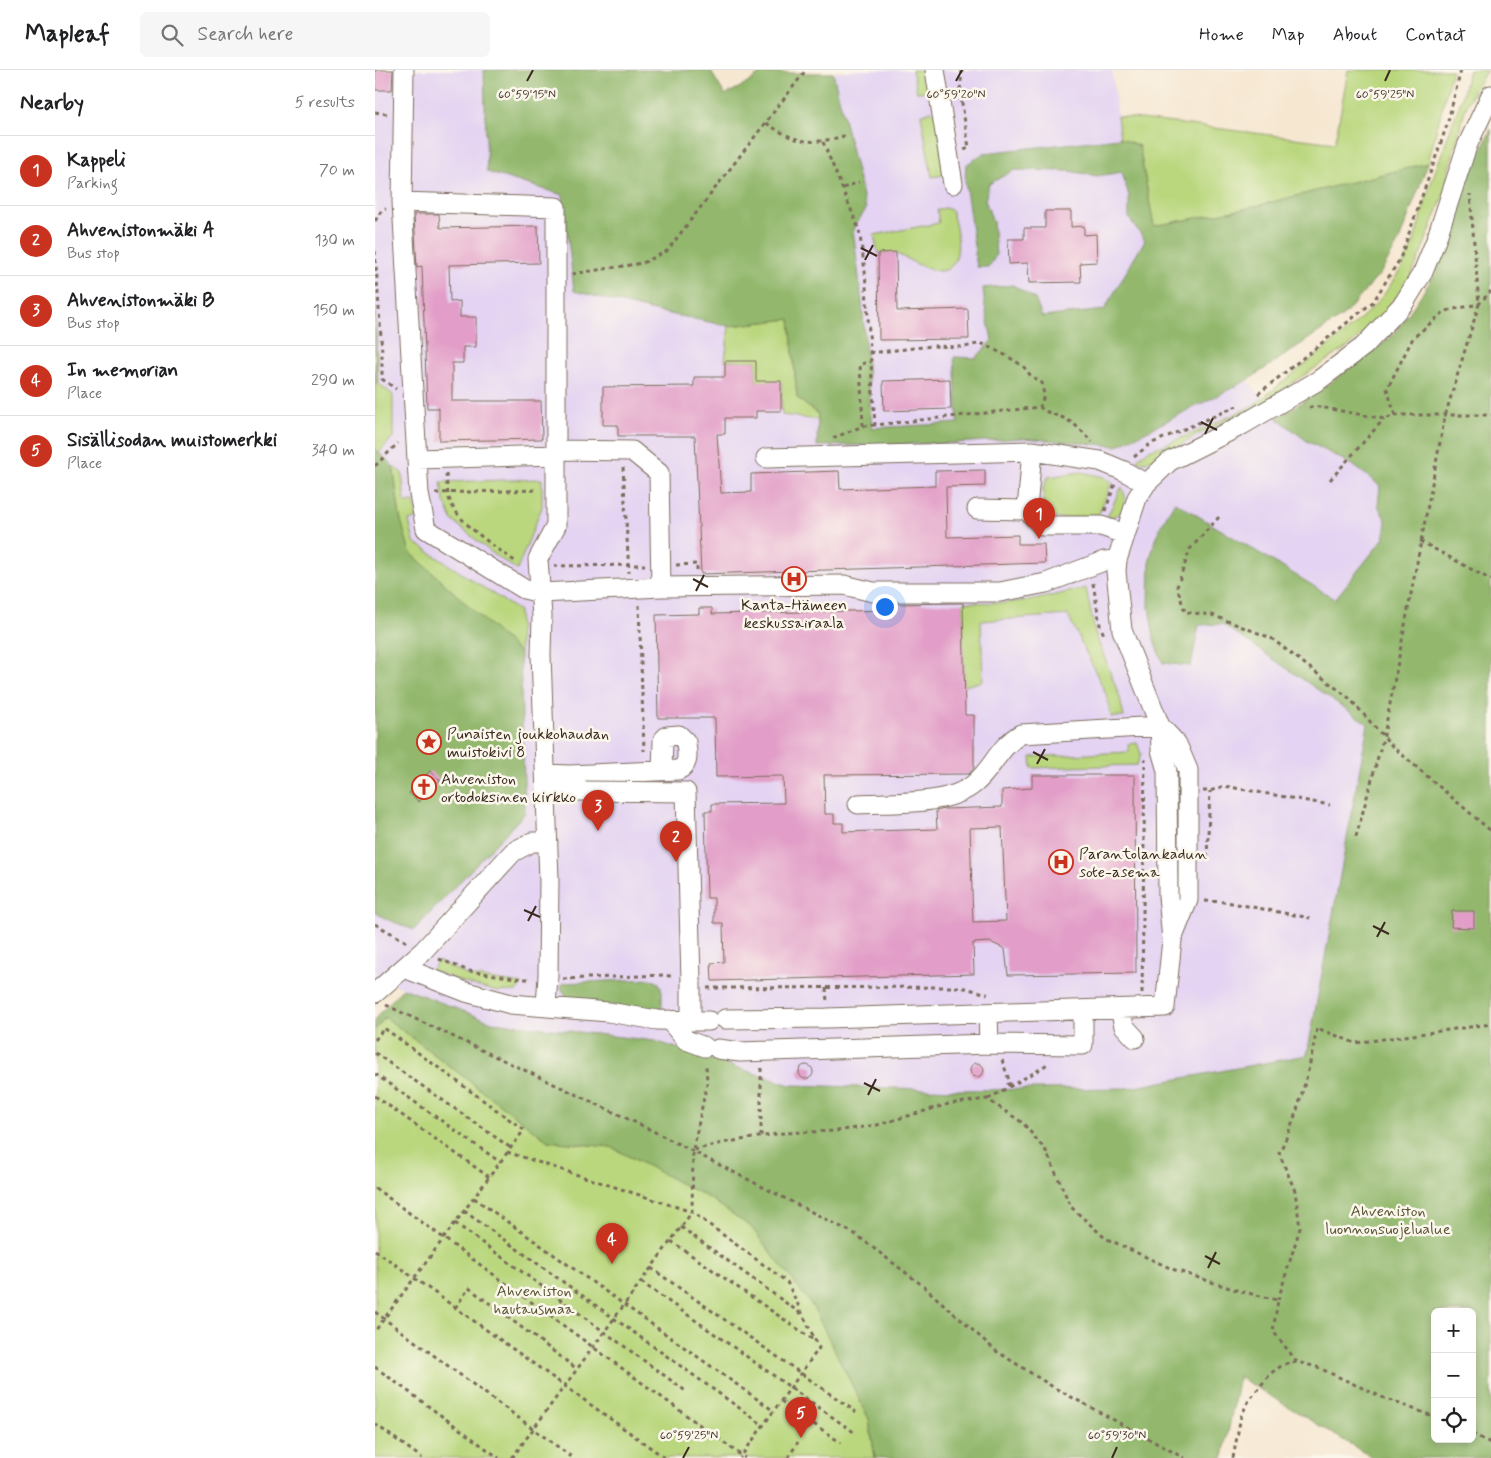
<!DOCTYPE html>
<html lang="en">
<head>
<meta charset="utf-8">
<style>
	:root { --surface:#fff; --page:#f6f6f6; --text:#202124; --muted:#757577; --line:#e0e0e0; --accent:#c8321e }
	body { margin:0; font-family:Mynerve,sans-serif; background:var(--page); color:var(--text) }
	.controls { position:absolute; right:15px; bottom:15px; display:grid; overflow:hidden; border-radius:8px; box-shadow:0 2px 8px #0003 }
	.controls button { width:45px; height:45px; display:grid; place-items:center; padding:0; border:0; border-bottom:1px solid var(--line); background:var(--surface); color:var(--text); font:25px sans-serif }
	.you { position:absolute; left:509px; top:536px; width:18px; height:18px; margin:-12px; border:4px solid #fff; border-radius:50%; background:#1a73e8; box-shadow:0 0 0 8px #1a73e833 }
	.badge { display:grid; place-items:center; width:32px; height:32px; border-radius:50%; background:var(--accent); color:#fff; font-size:16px; font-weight:700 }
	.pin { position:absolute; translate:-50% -41px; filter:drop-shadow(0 1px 2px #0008) }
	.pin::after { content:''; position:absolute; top:26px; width:18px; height:15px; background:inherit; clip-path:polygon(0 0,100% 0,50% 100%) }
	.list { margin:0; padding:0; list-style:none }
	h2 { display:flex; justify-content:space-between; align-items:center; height:65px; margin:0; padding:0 20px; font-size:21px }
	h2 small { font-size:16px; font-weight:400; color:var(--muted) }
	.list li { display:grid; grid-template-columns:32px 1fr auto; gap:15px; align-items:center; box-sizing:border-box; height:70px; padding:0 20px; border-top:1px solid var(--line) }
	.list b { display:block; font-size:19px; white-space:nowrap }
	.list p { margin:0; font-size:16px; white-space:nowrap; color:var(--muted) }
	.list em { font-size:16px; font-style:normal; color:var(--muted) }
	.icon { flex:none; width:28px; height:28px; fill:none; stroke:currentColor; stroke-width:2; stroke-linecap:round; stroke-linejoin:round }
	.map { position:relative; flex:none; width:1116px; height:1388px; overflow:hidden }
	header { display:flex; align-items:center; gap:30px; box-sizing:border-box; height:70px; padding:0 25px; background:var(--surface); border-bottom:1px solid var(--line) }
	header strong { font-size:24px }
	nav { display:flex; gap:28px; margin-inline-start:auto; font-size:18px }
	.search { width:350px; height:45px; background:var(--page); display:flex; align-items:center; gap:12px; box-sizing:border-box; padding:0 18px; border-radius:8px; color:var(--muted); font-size:19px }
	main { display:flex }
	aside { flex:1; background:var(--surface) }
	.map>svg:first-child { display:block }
	.built { fill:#e4d3f2 }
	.green { fill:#bad77e; stroke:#7a804e }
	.forest { fill:#93b86d; stroke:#677146; fill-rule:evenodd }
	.building { fill:#e29ec8; fill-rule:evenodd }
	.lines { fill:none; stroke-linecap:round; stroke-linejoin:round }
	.minor-casing { stroke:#7c6c5d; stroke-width:21 }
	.path { stroke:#7c6c5d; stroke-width:3; stroke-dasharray:4 4; stroke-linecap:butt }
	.minor { stroke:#fff; stroke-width:19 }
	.minor-bridge-casing { stroke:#7c6c5d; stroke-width:21; stroke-linecap:butt }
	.minor-bridge { stroke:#fff; stroke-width:19 }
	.ticks { fill:none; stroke:#3b2a1e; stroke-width:2 }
	.labels { text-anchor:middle; stroke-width:5; stroke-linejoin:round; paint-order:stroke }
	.poi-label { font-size:16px; fill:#3b2a1e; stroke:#fbf7ec; text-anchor:start }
	.park-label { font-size:16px; fill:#5b5536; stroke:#fbf7ec }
	.ticks-label { font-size:12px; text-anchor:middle; fill:#3b2a1e; stroke:#fbf7ec; stroke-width:5; stroke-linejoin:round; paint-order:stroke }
</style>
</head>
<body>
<header>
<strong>Mapleaf</strong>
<div class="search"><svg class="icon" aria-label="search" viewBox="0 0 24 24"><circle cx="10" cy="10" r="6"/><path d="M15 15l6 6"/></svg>Search here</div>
<nav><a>Home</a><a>Map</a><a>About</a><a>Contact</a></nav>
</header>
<main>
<aside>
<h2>Nearby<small>5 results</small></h2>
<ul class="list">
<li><span class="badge">1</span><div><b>Kappeli</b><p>Parking</p></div><em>70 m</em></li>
<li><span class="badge">2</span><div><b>Ahvenistonmäki A</b><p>Bus stop</p></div><em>130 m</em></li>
<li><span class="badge">3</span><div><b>Ahvenistonmäki B</b><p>Bus stop</p></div><em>150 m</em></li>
<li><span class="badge">4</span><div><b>In memorian</b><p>Place</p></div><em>290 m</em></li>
<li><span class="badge">5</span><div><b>Sisällisodan muistomerkki</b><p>Place</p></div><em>340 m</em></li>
</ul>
</aside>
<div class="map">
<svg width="1116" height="1388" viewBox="0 0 1116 1388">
	<rect width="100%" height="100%" fill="#fbf7ec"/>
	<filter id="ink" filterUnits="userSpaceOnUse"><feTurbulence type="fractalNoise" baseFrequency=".02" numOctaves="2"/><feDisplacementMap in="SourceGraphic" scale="10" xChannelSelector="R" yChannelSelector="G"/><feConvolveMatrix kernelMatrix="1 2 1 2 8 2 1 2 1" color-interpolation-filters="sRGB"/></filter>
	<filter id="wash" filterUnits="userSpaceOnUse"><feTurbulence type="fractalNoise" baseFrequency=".0096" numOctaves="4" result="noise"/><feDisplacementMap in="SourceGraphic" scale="20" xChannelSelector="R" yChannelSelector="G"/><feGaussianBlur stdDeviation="1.12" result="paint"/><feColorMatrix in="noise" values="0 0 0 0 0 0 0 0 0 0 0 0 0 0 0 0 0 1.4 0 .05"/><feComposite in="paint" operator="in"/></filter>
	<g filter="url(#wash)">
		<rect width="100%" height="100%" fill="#f6e7d1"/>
		<path class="built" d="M0,0H109L112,102L188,125L199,221L354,256L400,66L458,3L481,0H737L745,67L779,156L742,376L873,310L902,348L932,371L978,395L1005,416L1003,435L1011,451L1010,468L960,529L800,433L785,457L775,488L774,538L780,574L824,555L847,554L993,654L932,985L754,1018L585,1020L415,1015L280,971L117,952L28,918L0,906V819L39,860L150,743L145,583L0,461Z"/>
		<path class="green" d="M537,0H555L554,21L542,22Z
			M973,0H1077L1053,93L869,139L779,156L764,76L745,68L742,46L960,73Z
			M1094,0H1112L1099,20L1090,40L1073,103L1070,122L1041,195L1032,213L1009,245L974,276L908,319L894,330L824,364L783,388L770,392L762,391L764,387L774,380L789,375L826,360L880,334L971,262L997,238L1010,223L1026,199L1038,174L1056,113L1086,30Z
			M556,41L562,44L569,105L557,107L546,45Z
			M570,138L576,140C581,154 586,176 580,190C570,215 537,190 522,184C517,181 509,183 503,183L499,165L564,153L562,140Z
			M415,249L422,328L443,344V350L407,345L406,312L381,311V291H350L354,256Z
			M3,313L18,325V367L4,383L0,379V316Z
			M18,396L27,403L30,433L39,432L43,448L34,451L39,472L144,541L145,583L34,482L25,447Z
			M706,402L729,407L737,412L724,444L684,449L669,445L668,418L673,407Z
			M167,409V437L142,500L117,483L77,450L69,431L66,412Z
			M746,418H747C754,433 750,446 732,447Z
			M711,518L720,563L745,628L749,647H736L732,626L693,545L606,551L608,611L589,616L588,532L629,533L663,529Z
			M762,673L766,684L762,695L657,698L656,687L754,682L753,674Z
			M63,891L94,906L147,914L142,921L123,922L93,914L56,900Z
			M10,947L173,1071L236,1077L336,1129L376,1157L438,1236L494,1349L500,1388H0V960Z"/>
		<path class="forest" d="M109,0H335L350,25L371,14L386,3H458L491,139L478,159L487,232L497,358L583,353L579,287L601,288L617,270L610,237L608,218L638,215L660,229L667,247L729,240L770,170L754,148V126L747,102L722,106L694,101L639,100L614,114L610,130L618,152L621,185L614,197H602L590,111L591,95L609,83L745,68L764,76L779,156L869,139L1053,93L1024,171L1005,204L969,245L873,310L742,376L648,368L583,373L442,376L443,344L422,328L415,249L354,256L275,240L199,221L188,125L112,102Z
			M1116,59V1388H998L864,1307L848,1388H500L494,1349L438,1237L376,1157L336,1129L236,1077L173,1071L10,947L0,960V949L28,918L117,952L280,971L415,1015L585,1020L754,1018L932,985L993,654L847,554L824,555L816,596L788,593L780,574L774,538L775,488L785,457L800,432L960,529L1009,468L1011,451L1003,435L1005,416L978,395L932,371L902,348L942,323L1019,265L1061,203L1089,118ZM1060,1242H1097V1369H1060Z
			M0,238L3,313L0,316Z
			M0,379L18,396L25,447L35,482L145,583L150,743L39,860L11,849L0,842Z
			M276,909L284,913L287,921V936L283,939L201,933C193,930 190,925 186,917L188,913Z"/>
		<g id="blocks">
			<path class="building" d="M0,0H18L17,20H0Z
				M670,141H696V157L709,156V165L721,164L722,192L705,193L706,212L654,213L653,193L634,194L633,169H649V158H670Z
				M39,144H64L65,158L163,156L164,193L74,195L75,232L85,231V247H101V277H88V293H77V331H166L167,369L64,371V338H52L47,196L42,197Z
				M521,182L522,241L593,239L594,269L504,270L503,183Z
				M350,291H381V311H406V341H381V348H350V364H342L346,423L376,422V404L464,401L465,419L560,416V401L610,400V416L571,417L572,467L643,465V474H669L670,493L326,504L320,366H243V355H228V317L319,316V307H350Z
				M575,309L576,339L509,341L508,311Z
				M588,533L590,645H599V698L594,704L449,705L450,744H459V753H468V762L562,759L561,741L570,739L627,737V720L657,718V705H760L761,903L633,905L630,879L615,872L598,873L599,904L337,911L336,893L349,892L348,853H339V828H332L330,741H337V734L409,733L408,706L341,707L340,648H283L281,545L324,544V538H337V544L519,540V534ZM627,757L631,851L598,852L595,758Z
				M55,701L65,710L44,732L34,723Z
				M1077,841H1099V858L1076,857Z
				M595 1000a7 7 0 1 1 14 0a7 7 0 1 1-14 0Z
				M424 1002a7 7 0 1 1 14 0a7 7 0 1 1-14 0Z"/>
		</g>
	</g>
	<g filter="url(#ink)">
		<use href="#blocks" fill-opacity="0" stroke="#7c6c5d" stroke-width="1"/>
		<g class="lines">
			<defs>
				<path id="minor" d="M29,0L27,132L44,424L51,459L149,519L166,523L286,517L469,515L498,522H625L671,513L729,491L742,490
					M560,0L578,114
					M27,132L181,137V456L163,489L167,546L166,584L174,810L173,906L171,936
					M182,380L257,381L284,403L286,517
					M657,381L652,440L667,456H726L750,464
					M391,388L657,381L725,391L749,401L771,414
					M42,389L181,385
					M602,439L652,440
					M785,656L802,674L813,700V830L798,867
					M171,704L194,705L303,700C315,695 312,683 311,672L304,665L292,666L288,670L287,701
					M171,721H210
					M483,734C516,732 573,736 599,714C617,700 623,677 646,664L785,656
					M29,898L91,922L136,934L233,942L282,950L334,951
					M0,923L48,881L138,782L157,772H173
					M745,939L749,956L760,968
					M350,949L452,948L790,937L797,870L793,826L792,701L786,680L785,656L747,560L741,501L742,490L762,428L771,414L795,391L867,355L944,310L989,276L1029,233L1048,202L1061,170L1092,76L1116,25
					M294,950L311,970L330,977
					M316,951V911
					M614,974L708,975V941
					M343,979L365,982L614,974L613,943"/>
			</defs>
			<use href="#minor" class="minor-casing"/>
			<path class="path" d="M587,0L585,21L594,78L589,80
				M0,42L12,44
				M391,53C425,75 435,75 473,65
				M448,72L484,159L490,201L500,355L665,337C671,343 679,344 686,347C699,352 708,362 717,372
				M468,118L484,112
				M0,151L7,140L11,139
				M0,181L7,282V309L21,319
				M197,204L268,193L292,181L431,0
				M495,283L557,276L590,277L606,273L632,286L648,296L656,306L667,313L669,326L665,337
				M883,324L998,232L1025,189L1072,55L1086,0
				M934,338L939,336L1010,349L1020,345H1116
				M1020,345L1012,319L1038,268L1070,241L1104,234L1116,221
				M488,356L485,294L496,292
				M458,368L488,356L500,355
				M759,387L775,374L862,336
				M0,396L23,373
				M248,397L254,503
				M71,404C72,413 72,423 75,431C83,453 122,478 141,492
				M955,410L1009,349
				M60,423L164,420
				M730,441L740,414
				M844,447L815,479L802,517L810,542L837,545L896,568L974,628L1017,676L1116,761
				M1045,471L1116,510
				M301,495L322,494V500
				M179,496L270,495
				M718,513L725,555L729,565
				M264,535L269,681
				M828,721H835L849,716L955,735
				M981,767L1009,665L1070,346L1104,234L1095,124
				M832,787L835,721
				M830,831L851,832L935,848
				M0,854L32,872
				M64,889L94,901L147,909H157
				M188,909L290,905L299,907
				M332,918L586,917L613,924
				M451,918L452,932
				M767,923L770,689
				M11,935L266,1055L480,1164L547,1215L621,1281L678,1317L809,1388
				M0,970L9,958L149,1060L0,1261
				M0,983L136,1078
				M627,990L635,1013L629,1017
				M386,998V1067
				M0,1004L125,1092
				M0,1026L114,1107
				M613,1029L662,1001L674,993
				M319,1080L347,1073L408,1063L461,1061L502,1055L574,1034L612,1029L648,1053L671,1081L696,1137L730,1168L797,1199L864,1221L903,1230L898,1261L922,1292
				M132,1082L317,1142L412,1212L444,1278L365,1388
				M0,1118L370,1388
				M99,1128L399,1341
				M89,1141L388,1355
				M80,1153L312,1322
				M306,1157L429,1246
				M296,1171L440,1271
				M0,1180L290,1388
				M276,1198L481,1342
				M266,1212L480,1363
				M903,1230L925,1158L920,1121L904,1083C924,1044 934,1001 942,958L980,973L1116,954
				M80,1238L94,1218L202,1299
				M0,1242L198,1388
				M0,1297L124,1388
				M406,1331L466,1373
				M0,1354L47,1388
				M1097,1364L1116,1373
				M137,1388L317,1142L318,1080L332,1013L331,994
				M413,1388L423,1372
				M858,1388L866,1346L874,1330L896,1303L909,1294L922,1292L942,1297L1009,1328L1060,1347"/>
			<use href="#minor" class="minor"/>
			<defs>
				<path id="minor-bridge" d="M210,721L311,722L316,911"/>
			</defs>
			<use href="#minor-bridge" class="minor-bridge-casing"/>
			<use href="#minor-bridge" class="minor-bridge"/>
		</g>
	</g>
	<path class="ticks" d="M152,11L158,0M581,11L587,0M1010,11L1015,0M486,178L502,186M490,190L498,175M826,352L842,360M830,364L838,348M318,509L333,517M321,521L329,505M658,682L673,690M662,694L670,679M149,840L165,847M153,851L161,836M998,856L1014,864M1002,867L1010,852M489,1013L505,1021M493,1025L501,1009M830,1186L845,1194M833,1198L841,1182M308,1388L314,1377M737,1388L742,1377"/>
	<defs>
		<symbol id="hospital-ring" viewBox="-11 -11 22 22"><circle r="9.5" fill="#fbf7ec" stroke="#c8321e" stroke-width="1.5"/><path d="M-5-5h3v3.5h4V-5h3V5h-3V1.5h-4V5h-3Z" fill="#c8321e"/></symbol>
		<symbol id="sight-ring" viewBox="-11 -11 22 22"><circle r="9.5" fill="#fbf7ec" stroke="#c8321e" stroke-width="1.5"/><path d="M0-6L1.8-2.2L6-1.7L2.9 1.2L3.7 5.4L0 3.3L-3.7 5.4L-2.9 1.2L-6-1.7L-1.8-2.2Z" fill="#c8321e"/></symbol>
		<symbol id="church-ring" viewBox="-11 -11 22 22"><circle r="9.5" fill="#fbf7ec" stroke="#c8321e" stroke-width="1.5"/><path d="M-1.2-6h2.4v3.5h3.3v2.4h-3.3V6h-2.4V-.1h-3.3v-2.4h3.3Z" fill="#c8321e"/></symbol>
	</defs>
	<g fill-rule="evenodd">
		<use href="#hospital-ring" x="405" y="495" width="28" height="28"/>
		<use href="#sight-ring" x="40" y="658" width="28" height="28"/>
		<use href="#church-ring" x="35" y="703" width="28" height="28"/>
		<use href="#hospital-ring" x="672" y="778" width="28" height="28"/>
	</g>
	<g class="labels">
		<g class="poi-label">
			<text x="419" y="540" text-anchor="middle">Kanta-Hämeen<tspan x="419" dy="18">keskussairaala</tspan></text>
			<text x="72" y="669">Punaisten joukkohaudan<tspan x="72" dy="18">muistokivi 8</tspan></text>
			<text x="66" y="714">Ahveniston<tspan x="66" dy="18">ortodoksinen kirkko</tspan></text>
			<text x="704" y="789">Parantolankadun<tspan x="704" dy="18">sote-asema</tspan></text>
		</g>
		<g class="park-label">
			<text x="1013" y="1146">Ahveniston<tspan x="1013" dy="18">luonnonsuojelualue</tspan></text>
			<text x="159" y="1226">Ahveniston<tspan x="159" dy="18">hautausmaa</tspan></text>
		</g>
	</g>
	<g class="ticks-label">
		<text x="152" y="28">60°59'15"N</text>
		<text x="581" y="28">60°59'20"N</text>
		<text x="1010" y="28">60°59'25"N</text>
		<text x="314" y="1369">60°59'25"N</text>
		<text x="742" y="1369">60°59'30"N</text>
	</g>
</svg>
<div class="controls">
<button>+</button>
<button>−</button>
<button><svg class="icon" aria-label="locate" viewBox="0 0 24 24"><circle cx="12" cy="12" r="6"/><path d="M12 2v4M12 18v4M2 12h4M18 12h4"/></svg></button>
</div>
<div class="you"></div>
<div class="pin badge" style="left:664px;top:469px">1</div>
<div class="pin badge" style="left:301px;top:792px">2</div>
<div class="pin badge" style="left:223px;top:761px">3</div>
<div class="pin badge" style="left:237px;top:1194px">4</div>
<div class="pin badge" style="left:426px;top:1368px">5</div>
</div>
</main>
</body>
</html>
